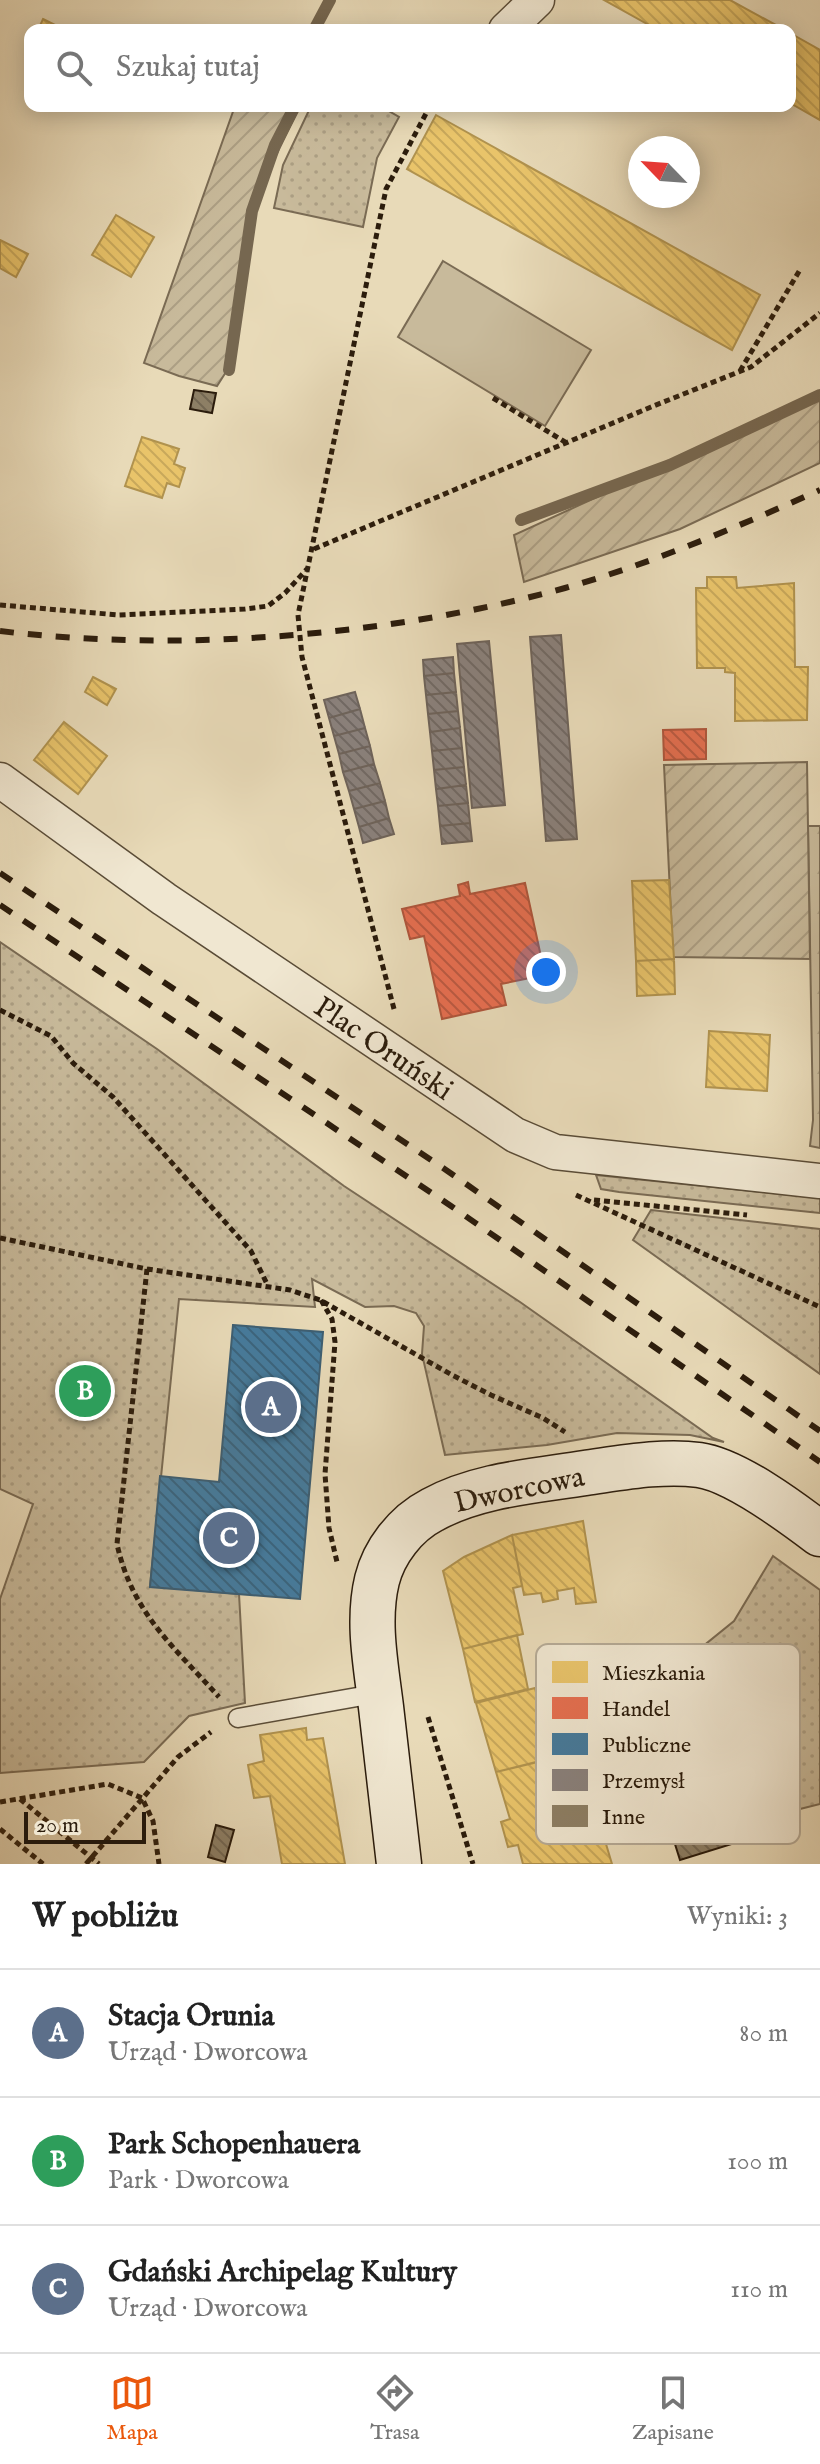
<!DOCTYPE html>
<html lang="pl">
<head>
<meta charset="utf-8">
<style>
	:root { --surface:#fff; --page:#f6f6f6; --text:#222; --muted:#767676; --line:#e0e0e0; --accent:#ea580c }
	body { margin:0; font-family:"IM FELL English",serif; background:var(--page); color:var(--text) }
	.compass { position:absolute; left:628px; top:136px; width:72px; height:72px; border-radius:50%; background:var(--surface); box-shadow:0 4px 20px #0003; rotate:295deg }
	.scale { position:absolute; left:24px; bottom:20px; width:122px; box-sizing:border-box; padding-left:8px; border:4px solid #2b1c0c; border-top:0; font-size:22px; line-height:28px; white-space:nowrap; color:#2b1c0c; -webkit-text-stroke:6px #f0e7d1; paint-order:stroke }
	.you { position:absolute; left:546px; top:972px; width:28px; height:28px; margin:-20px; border:6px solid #fff; border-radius:50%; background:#1a73e8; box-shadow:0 0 0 12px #1a73e833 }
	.badge { display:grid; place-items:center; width:52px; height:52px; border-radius:50%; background:var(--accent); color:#fff; font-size:26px; font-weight:700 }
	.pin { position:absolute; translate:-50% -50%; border:4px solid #fff; box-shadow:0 2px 8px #0006 }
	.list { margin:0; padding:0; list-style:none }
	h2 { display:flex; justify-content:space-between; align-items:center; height:104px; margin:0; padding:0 32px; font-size:34px }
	h2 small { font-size:26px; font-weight:400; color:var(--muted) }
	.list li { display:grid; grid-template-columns:52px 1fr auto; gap:24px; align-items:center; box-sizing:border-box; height:128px; padding:0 32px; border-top:2px solid var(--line) }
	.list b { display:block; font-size:30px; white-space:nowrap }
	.list p { margin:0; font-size:26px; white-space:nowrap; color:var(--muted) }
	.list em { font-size:26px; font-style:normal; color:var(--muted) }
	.icon { flex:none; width:44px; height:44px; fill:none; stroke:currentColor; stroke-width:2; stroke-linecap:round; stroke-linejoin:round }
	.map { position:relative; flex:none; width:820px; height:1864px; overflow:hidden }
	.search { position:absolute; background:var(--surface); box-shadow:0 4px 20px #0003; left:24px; right:24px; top:24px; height:88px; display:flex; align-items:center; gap:20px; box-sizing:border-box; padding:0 28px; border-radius:16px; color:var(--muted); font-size:30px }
	.sheet { height:488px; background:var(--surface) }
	nav { display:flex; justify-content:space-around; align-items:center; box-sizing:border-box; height:112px; border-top:2px solid var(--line); background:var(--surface); font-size:22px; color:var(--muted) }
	nav a { display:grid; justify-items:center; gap:4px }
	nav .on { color:var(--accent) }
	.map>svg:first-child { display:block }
	.grass { fill:url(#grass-dots); stroke:#7a6b54; stroke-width:2 }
	.forest { fill:url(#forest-firs); stroke:#7a6b54; stroke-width:2 }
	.garden { fill:url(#garden-furrows); stroke:#7a6b54; stroke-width:2 }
	.pitch { fill:#c8ba9b; stroke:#7a6b54; stroke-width:2 }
	.homes { fill:url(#homes-back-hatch); stroke:#b0924e; stroke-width:2 }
	.shops { fill:url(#shops-back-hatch); stroke:#af563c; stroke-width:2 }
	.public { fill:url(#public-back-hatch); stroke:#3d5e72; stroke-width:2 }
	.industry { fill:url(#industry-back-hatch); stroke:#6e635a; stroke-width:2 }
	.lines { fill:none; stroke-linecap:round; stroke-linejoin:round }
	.stream { stroke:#766750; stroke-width:12 }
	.building { fill:url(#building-back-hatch); stroke:#2b1c0c; stroke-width:2 }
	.lane-casing { stroke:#5a4c37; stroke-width:21 }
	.street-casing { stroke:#5a4c37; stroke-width:37 }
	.secondary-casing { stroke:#2b1c0c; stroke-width:47 }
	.path { stroke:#2b1c0c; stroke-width:5; stroke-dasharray:6 4; stroke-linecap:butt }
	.lane { stroke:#f0e7d1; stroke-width:18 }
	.street { stroke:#f0e7d1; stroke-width:34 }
	.secondary { stroke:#f0e7d1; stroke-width:44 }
	.rail { stroke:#2b1c0c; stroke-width:6; stroke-dasharray:14 14; stroke-linecap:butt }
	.labels { text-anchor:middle; stroke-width:8; stroke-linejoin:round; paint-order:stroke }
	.street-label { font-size:30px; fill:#2b1c0c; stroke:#f0e7d1 }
	.key { fill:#f0e7d1; stroke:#b5aa96; stroke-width:2 }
	.key-label { font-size:22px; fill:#2b1c0c }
</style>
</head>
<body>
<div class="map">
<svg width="820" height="1864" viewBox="0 0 820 1864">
	<defs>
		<pattern id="grass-dots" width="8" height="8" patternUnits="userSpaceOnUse" patternTransform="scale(2)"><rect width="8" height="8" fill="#c8ba9b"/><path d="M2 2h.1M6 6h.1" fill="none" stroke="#ac9f84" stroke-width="1.8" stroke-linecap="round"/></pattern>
		<pattern id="forest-firs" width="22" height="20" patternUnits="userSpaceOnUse" patternTransform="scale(2)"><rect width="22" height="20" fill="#c8ba9b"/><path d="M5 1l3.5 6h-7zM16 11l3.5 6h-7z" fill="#ac9f84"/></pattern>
		<pattern id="garden-furrows" width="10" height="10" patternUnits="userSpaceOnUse" patternTransform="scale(2)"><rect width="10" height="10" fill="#c8ba9b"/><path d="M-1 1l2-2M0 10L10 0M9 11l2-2" fill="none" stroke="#ac9f84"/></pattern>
		<pattern id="homes-back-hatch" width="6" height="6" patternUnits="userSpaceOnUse" patternTransform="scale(2)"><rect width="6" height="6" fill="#e9c46a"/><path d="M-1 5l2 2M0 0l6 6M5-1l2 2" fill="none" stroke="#c8a85b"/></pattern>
		<pattern id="shops-back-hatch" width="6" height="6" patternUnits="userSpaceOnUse" patternTransform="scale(2)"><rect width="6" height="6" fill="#e76f51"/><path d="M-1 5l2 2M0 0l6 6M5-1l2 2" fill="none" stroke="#bb5a42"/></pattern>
		<pattern id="public-back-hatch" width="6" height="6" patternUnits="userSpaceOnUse" patternTransform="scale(2)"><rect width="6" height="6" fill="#457b9d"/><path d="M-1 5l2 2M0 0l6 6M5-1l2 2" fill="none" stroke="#3a647e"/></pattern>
		<pattern id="industry-back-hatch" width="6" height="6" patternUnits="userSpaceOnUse" patternTransform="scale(2)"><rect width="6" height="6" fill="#8a817c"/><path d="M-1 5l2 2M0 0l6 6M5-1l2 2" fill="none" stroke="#716964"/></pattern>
		<pattern id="building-back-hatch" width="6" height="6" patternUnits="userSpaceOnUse" patternTransform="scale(2)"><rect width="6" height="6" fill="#8d7f65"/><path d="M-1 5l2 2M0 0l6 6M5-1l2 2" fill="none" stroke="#736752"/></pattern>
	</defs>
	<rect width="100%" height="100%" fill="#e8dab8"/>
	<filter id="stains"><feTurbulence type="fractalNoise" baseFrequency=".0025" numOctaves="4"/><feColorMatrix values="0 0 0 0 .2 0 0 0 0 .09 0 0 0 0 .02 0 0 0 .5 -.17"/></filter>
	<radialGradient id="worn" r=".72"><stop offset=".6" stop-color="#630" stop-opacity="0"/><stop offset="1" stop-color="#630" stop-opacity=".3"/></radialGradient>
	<path class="grass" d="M311,106H380L399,117L377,158L363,227L274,208L283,165Z
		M0,942L157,1049L344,1186L520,1302L713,1438L724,1442L690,1435L617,1433L547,1445L445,1455L422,1354L424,1326L416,1313L394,1306L365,1307L312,1279L315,1307L179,1299L150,1586L239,1594L245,1703L189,1716L144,1762L0,1773V1599L33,1504L0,1489Z
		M596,1175L820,1198V1213L619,1192L601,1189Z
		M651,1210L820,1229V1374L633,1240Z
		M773,1556L820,1590V1804L792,1811L790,1804L781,1807L761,1701L641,1737L635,1677L692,1655L734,1621Z"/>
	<path class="forest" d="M808,826H820V1148L810,1146L813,1120Z"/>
	<path class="garden" d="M235,106H300L250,209L226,372L217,386L179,376L144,363Z
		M820,395V463L680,529L524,582L514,535Z
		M807,762L810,959L673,957L664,765Z"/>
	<path class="pitch" d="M443,261L591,350L545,426L398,337Z"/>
	<path class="homes" d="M604,0H730L785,30H658Z
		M43,19L65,30H38Z
		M790,33L820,50V120L790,103Z
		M436,115L760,295L732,350L407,169Z
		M116,215L154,237L131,277L92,255Z
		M0,240L28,254L16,277L0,268Z
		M142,437L179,449L174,464L185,468L179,487L167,483L162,498L125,486Z
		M707,577H736L737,588L794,583L795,667H808L807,720L735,721V673L725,672V668H697L696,588H707Z
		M93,677L116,689L107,705L85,692Z
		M64,722L107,756L78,794L34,760Z
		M669,880L674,959L636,961L632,881Z
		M674,959L675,994L637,996L636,961Z
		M709,1031L770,1035L767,1091L706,1087Z
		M583,1521L596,1602L576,1604L574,1588L557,1591L558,1599L543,1602L541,1593L524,1595L512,1535Z
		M512,1535L522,1586L513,1588L523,1634L463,1649L443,1571L464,1557Z
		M517,1635L528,1689L475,1702L463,1649Z
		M535,1688L539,1705L543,1699L562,1695L569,1726L546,1731L552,1758L496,1772L476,1703Z
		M306,1728L307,1740L323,1738L345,1864H282L270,1796L254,1798L248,1765L264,1761L260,1735Z
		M604,1746L607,1763L588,1766L586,1762L582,1764L612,1864H523L518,1845L508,1847L501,1822L510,1819L496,1772Z"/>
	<path class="shops" d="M706,729V759L664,760L663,730Z
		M468,882L470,894L525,883L545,975L501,984L506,1005L442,1019L424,936L410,939L402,909L460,896L458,885Z"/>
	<path class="public" d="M233,1325L323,1332L300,1599L150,1587L160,1476L219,1482Z"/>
	<path class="industry" d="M561,635L577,839L546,841L530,637Z
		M489,641L505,805L472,808L457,644Z
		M453,657L454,673L424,676L423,660Z
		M454,673L456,692L426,695L424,676Z
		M355,692L360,709L329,718L324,700Z
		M456,692L458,711L428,714L426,695Z
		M360,709L365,728L334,736L329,718Z
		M458,711L460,728L430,732L428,714Z
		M365,728L370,746L339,754L334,736Z
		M460,728L462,748L432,751L430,732Z
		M370,746L374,764L343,772L339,754Z
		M462,748L464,767L434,770L432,751Z
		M374,764L380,783L349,791L343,772Z
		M464,767L466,785L436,789L434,770Z
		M380,783L385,801L354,809L349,791Z
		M466,785L468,803L438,806L436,789Z
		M385,801L389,818L359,827L354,809Z
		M468,803L470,823L440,826L438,806Z
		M389,818L394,834L363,843L359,827Z
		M470,823L472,841L442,844L440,826Z"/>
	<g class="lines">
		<path class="stream" d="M314,30L330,0
			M229,370L252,211L275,145L295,106
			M521,520L670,465L820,395"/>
	</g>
	<path class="building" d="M194,390L216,393L212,413L190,409Z
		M791,1805L796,1824L680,1860L674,1841Z
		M216,1825L234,1830L225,1862L208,1857Z"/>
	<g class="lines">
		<defs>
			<path id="lane" d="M238,1718L380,1693"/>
			<path id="street" d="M506,30L537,0
				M0,780L164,899L515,1135L555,1152L820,1181"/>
			<path id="secondary" d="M399,1864C393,1812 387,1759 381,1707C376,1666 367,1621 377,1580C384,1552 405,1524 432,1510C477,1485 534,1481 585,1473C621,1468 662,1460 699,1465C735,1470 791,1512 820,1534"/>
		</defs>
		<use href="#lane" class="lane-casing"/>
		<use href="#street" class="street-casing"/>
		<use href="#secondary" class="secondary-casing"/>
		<path class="path" d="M740,371L801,268
			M493,398L565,442
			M314,549L651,407L751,367L820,313
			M0,605L119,615L245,609L268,606L285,593L307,569
			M394,1009L302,657L298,615L386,189L430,106
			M0,1010L51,1036L73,1063L113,1097L251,1251L268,1286
			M576,1195L820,1307
			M594,1200L747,1215
			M0,1238L147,1269L290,1290L320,1300L452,1375L491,1395L543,1418L565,1432
			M147,1269L117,1544C132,1613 174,1647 219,1697
			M321,1300L332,1319L335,1342L325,1474L329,1528L337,1562
			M428,1717L473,1864
			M20,1799L99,1864
			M0,1802L108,1784L142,1798L153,1821L159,1864
			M0,1829L43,1864
			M86,1864L178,1757L211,1732"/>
		<use href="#lane" class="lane"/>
		<use href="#street" class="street"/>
		<use href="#secondary" class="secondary"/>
		<path class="rail" d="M0,631C180,653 391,636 565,588C653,563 737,527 820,490
			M0,873L446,1170L820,1431
			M0,905L451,1206L820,1462"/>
	</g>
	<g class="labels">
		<g class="street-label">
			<text transform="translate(384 1048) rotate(34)" y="10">Plac Oruński</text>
			<text transform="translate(519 1489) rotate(-12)" y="10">Dworcowa</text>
		</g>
	</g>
	<rect x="536" y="1644" width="264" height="200" rx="12" class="key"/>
	<rect x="552" y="1661" width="36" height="22" fill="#e9c46a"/>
	<rect x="552" y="1697" width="36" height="22" fill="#e76f51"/>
	<rect x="552" y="1733" width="36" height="22" fill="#457b9d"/>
	<rect x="552" y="1769" width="36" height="22" fill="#8a817c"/>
	<rect x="552" y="1805" width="36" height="22" fill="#8d7f65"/>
	<g class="key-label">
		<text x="602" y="1680">Mieszkania</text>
		<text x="602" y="1716">Handel</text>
		<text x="602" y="1752">Publiczne</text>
		<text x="602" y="1788">Przemysł</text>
		<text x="602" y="1824">Inne</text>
	</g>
	<rect width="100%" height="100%" filter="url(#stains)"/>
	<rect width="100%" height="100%" fill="url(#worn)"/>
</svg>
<svg class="compass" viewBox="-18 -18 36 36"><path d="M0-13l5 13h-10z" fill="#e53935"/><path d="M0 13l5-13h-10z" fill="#767676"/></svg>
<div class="scale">20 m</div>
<div class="you"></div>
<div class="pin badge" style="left:271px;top:1407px;background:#5c6f8a">A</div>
<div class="pin badge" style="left:85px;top:1391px;background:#2e9e5b">B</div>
<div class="pin badge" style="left:229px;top:1538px;background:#5c6f8a">C</div>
<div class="search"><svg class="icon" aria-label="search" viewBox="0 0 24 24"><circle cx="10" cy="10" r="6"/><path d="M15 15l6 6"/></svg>Szukaj tutaj</div>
</div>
<section class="sheet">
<h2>W pobliżu<small>Wyniki: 3</small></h2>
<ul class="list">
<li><span class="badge" style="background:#5c6f8a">A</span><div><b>Stacja Orunia</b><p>Urząd · Dworcowa</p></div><em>80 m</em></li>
<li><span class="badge" style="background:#2e9e5b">B</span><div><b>Park Schopenhauera</b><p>Park · Dworcowa</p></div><em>100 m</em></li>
<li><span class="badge" style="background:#5c6f8a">C</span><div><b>Gdański Archipelag Kultury</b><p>Urząd · Dworcowa</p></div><em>110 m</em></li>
</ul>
</section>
<nav>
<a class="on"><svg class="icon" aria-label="map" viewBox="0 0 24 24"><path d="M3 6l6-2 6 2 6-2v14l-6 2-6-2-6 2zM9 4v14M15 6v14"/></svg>Mapa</a>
<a><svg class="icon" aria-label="directions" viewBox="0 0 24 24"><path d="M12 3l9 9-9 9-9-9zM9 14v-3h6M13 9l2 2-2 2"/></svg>Trasa</a>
<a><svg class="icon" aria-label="saved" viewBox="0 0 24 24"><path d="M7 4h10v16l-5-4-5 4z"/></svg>Zapisane</a>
</nav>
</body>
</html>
